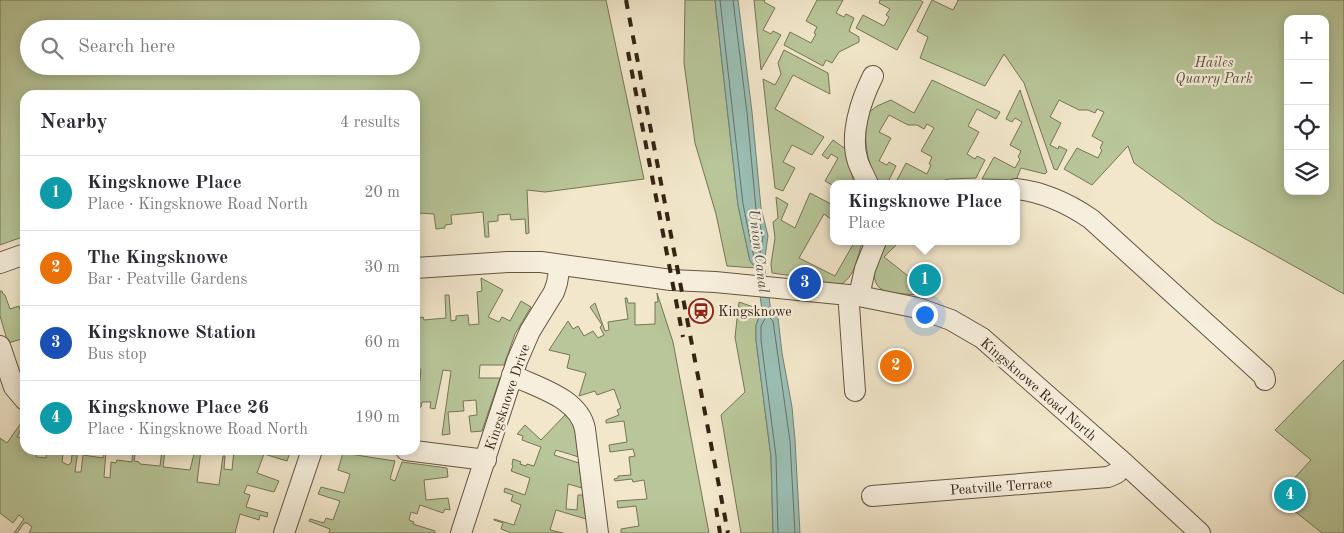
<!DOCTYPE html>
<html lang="en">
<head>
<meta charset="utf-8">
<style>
	:root { --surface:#fff; --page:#f2f2f3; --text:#2b2b33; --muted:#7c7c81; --line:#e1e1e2; --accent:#8f2418 }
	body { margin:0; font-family:"Old Standard TT",serif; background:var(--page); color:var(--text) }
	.controls { position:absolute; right:15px; top:15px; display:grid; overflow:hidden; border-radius:10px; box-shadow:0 2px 12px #0003 }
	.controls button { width:45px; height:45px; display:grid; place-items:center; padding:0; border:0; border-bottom:1px solid var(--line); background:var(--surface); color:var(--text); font:25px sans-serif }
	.you { position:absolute; left:924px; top:314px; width:18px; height:18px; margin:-12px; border:4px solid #fff; border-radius:50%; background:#1a73e8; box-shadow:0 0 0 8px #1a73e833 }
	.badge { display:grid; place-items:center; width:32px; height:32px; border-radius:50%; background:var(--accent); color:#fff; font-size:16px; font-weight:700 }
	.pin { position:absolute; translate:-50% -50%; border:2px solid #fff; box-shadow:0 1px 5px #0006 }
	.popup { position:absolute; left:830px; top:180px; width:190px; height:65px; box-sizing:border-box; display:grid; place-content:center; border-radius:10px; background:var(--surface); filter:drop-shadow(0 1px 4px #0005); font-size:16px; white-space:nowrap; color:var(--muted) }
	.popup b { font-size:19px; color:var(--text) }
	.popup::after { content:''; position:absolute; left:50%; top:100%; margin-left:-10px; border:10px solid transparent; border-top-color:var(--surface) }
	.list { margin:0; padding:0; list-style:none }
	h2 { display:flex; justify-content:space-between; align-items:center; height:65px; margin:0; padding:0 20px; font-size:21px }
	h2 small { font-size:16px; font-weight:400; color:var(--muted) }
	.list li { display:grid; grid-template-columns:32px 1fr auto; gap:15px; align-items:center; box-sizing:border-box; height:75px; padding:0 20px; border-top:1px solid var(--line) }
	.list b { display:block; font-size:19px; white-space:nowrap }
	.list p { margin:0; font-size:16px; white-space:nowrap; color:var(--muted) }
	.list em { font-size:16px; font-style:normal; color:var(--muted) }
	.icon { flex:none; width:28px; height:28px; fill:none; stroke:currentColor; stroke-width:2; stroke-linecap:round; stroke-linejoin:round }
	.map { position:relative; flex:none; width:1344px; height:533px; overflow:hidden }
	.search { position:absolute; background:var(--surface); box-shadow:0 2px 12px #0003; left:20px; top:20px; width:400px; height:55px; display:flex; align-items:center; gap:12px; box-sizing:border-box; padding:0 18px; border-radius:28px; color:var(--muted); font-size:19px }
	.panel { position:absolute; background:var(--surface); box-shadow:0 2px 12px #0003; left:20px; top:90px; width:400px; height:365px; border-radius:15px }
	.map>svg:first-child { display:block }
	.green { fill:#b8c699; stroke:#767456; fill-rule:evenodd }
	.water { fill:#9bc0b7; stroke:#728176 }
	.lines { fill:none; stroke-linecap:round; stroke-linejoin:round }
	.shore { stroke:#687266; stroke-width:1 }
	.minor-casing { stroke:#645442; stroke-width:22 }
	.minor { stroke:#f7efdd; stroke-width:20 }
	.rail { stroke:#352314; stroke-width:4; stroke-dasharray:9 9; stroke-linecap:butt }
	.labels { text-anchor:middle; stroke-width:4.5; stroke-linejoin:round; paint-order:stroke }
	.park-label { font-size:14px; font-style:italic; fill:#5c543c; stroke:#f7efdd }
	.poi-label { font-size:14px; fill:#352314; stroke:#f7efdd; text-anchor:start }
	.street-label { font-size:14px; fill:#352314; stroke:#f7efdd }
	.water-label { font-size:15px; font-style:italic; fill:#545245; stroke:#f7efdd }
</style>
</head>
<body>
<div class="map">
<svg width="1344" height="533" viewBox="0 0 1344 533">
	<rect width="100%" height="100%" fill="#f2e7cb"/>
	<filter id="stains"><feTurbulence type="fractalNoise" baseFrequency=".004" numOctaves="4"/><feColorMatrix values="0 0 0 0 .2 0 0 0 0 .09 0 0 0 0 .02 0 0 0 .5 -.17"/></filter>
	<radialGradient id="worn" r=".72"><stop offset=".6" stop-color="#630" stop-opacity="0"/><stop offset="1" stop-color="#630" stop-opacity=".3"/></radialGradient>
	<path class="green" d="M0,0H606L644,179L545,192L527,190L529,233L526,234L525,219L511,220L510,214L498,215V221L488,222L489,237H485L483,212L451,215L452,224L445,225V228L436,229L434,214L419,213L418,221H415V95H25V236L0,245ZM29,29H411V66H29Z
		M685,0H715L738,205L750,261L756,268L727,266L716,214L695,143L684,63Z
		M754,0H765L764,2L775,8L763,30L771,34L773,31L781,35L761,70Z
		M817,0H843L836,13L844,17L846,14L854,18L849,31L859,37V42L839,52L832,63L826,60L823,66L784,45L790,32L811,43L816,34L814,33L817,27L806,21Z
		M880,0H920L923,2L897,50L856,28L863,15L884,26L889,17L886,15L890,9L879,3Z
		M932,0L953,10L958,1L957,0H1344V294L1215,222L1134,163L1128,146L1092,185L1064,169L1077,148L1098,158L1102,150L1100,148L1103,142L1092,136L1104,112L1097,109L1095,113L1088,110H1079L1059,100L1050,117L1061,123L1050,145L1058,149L1059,146L1067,150L1057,170L1054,169L1024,83L1004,54L985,86L920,58L928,37L917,31ZM1288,19H1325V191H1288Z
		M784,50L828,73L830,94L793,75L775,109L824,137L812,155L792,145L783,162L795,168L783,191L775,188L763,79L775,85L781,74L778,63Z
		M932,80L1000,112L996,119L977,109L968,126L979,132L967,154L975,159L977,156L985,160L976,178L949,179L930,184H895L906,163L927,174L931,165L929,164L932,157L921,151L934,128L927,124L924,129L917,125H908L889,115L879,132L891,138L879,161L887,165L889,162L896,166L887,184H879C866,162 863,138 868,113L877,106L891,100L914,113Z
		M1020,90L1047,172L1045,174L1021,168L1016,180L982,179L994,157L1015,168L1020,159L1018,157L1021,151L1010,145L1022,122L1015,118L1012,122L1006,119Z
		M833,140L847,150L854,184H834V186L825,181L838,158L831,154L828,159L822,155Z
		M810,193L831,204L834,198V217L832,220L824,214L799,258L835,276L855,241H863C854,263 856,285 827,288L816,279L772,273L771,264L775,238L773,222L778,218L776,197L788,204L781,220L795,228Z
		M887,241H900L884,257L922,287L918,295C908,294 895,294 885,291C864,283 880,254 887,241Z
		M481,278L503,290L488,317L499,322L502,317L510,321L521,301L531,307L515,334L504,365H480L479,378H500L482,431L471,432L469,416L477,415L476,400L463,401L464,411L448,412L450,434L442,435L451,371L443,370L435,409L430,408L431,402H422L421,407H418L415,429L421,369H415V301L417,318L423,317L424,320L446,318L445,295H449L451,321L456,320V316L468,315L469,325L479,324L477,292L482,291Z
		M0,291H2L3,294L5,295L10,309L19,306L21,312L25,311V338L8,343L0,316Z
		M657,293L673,342L709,533H621V529L639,526L636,506L618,508L617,501L647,499L644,480L633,482L632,479L615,481L614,479L618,478V476L631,475L629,457L635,456L633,449L610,452L609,445L627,442L624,421L606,423V420L619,415L617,410L621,408L614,389L597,395L595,391L579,396L586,373L567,368L570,355L549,350L568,321L573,329L578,326L584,336L593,331L598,338L604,335L600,327L602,325L590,307L595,303L605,331L609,330L608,322L628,319L625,298H627L628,303H635V325L655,324V302H658Z
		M739,302L762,310L756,325V340L771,457L773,533H741L721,415L745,392L735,337Z
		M1344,360V533H1322L1277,497L1311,460L1275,430Z
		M566,414C578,421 577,445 579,457L556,450L554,455L579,463L582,488L568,484L566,509L577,510L578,495H583L586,519L556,510L550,530L563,533H511L501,529L503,523L494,520V519L514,525L521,505L511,501L513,495L504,492L505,488L525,495L530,478L511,471L513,466L512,465L513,459L521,462L520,464L526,466L527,464L534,466L541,447L522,440L523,436L517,434L525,425L541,440Z
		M21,423L23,425L17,437L25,438V450H37L36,457L46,458L47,450H54V453L63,454L62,462L68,465L71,463L72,455H75V450H78L75,472H81L83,455L103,458L104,450H106L104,477L110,478L111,462L116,463L117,460L132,462L133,450H136L134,461L139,462L140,464L160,466L162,450H165L163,467L190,470L195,450H201L197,482L219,485L223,456H225L224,469L232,470L234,450H291L287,461L264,454L257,473L279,481L274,492L247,485L244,493L250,495L246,507L268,513L267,517L260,515L259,520L240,514L235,533H29L32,527L27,523H24L17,533H14L24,519L19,515L13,523L0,513V438L7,443Z
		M343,453L395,461L390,479L395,481L402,462L447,468L448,477L424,480L426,500L448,498L450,510L445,509L443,513L420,505L417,514L411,512L409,520L414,522L413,524L435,531V533H329L330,529L309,521L310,519L324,523L326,518L333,520L340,501L318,494L321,487L344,493L350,474L338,470Z"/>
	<path class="water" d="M715,0H738L752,112L761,208L768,236L764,264L771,311L778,318L782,353L792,407L795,440L800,533H773L771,457L756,340V325L762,310L756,268L750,261L738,205Z"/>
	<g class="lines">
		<path class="shore" d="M720,0L743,204L754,258L757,260L759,258L763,237L756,209L747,113L733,0
			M778,533L776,456L761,340V326L767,315L773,321L790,441L795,533"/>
		<defs>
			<path id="minor" d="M868,184C865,177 861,170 858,162C849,135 861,100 873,76
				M1016,189C1044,192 1069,204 1091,219L1264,376L1265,380
				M0,263L25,254
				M415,268L508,262H541L671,280L715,282L859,296L918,308L951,320L982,338L1124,463L1200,533
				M851,295L849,306L855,391
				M859,296L865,269L876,241
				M0,346L14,387L25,400
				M512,375C538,388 579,398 585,429L598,533
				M406,450L486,460
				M872,496L1108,477L1117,473L1124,463
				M284,533L312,450
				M461,533L517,361L530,331L554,292L557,283L560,265"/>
		</defs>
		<use href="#minor" class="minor-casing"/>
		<use href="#minor" class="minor"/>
		<path class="rail" d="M626,0L728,533
			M628,52L683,337
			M716,508L720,533"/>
	</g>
	<defs>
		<symbol id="station-ring" viewBox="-11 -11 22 22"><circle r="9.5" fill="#f7efdd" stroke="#8f2418" stroke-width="1.5"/><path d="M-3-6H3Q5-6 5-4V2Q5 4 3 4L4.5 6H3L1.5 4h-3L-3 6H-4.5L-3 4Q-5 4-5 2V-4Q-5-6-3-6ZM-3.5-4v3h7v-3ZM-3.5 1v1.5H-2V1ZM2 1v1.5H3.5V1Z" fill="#8f2418"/></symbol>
	</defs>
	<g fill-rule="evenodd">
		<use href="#station-ring" x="687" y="297" width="28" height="28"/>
	</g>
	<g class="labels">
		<g class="park-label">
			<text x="1214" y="67">Hailes<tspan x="1214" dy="16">Quarry Park</tspan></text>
		</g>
		<g class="poi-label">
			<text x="718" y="316">Kingsknowe</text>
		</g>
		<g class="street-label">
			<text transform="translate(1039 389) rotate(41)" y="5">Kingsknowe Road North</text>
			<text transform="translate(507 397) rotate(-71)" y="5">Kingsknowe Drive</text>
			<text transform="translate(1001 486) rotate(-4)" y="5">Peatville Terrace</text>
		</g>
		<g class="water-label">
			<text transform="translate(759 251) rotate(83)" y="5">Union Canal</text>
		</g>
	</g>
	<rect width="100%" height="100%" filter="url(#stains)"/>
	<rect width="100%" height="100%" fill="url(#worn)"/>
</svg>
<div class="controls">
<button>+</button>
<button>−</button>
<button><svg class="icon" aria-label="locate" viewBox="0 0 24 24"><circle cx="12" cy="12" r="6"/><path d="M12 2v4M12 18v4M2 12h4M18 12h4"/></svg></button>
<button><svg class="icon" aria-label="layers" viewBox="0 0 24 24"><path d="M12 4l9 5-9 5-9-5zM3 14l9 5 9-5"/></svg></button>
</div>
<div class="you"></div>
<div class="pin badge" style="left:925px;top:280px;background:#0f9aa8">1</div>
<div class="popup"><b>Kingsknowe Place</b>Place</div>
<div class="pin badge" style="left:896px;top:366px;background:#e8710a">2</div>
<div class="pin badge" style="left:805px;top:283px;background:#1a4fb4">3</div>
<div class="pin badge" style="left:1290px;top:495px;background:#0f9aa8">4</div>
<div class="search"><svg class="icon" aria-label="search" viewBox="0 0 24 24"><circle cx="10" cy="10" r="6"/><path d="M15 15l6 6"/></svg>Search here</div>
<section class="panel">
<h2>Nearby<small>4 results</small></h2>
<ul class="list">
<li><span class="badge" style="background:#0f9aa8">1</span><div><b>Kingsknowe Place</b><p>Place · Kingsknowe Road North</p></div><em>20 m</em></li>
<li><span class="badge" style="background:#e8710a">2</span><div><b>The Kingsknowe</b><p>Bar · Peatville Gardens</p></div><em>30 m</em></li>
<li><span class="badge" style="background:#1a4fb4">3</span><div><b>Kingsknowe Station</b><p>Bus stop</p></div><em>60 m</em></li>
<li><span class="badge" style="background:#0f9aa8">4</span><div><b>Kingsknowe Place 26</b><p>Place · Kingsknowe Road North</p></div><em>190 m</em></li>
</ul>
</section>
</div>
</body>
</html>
